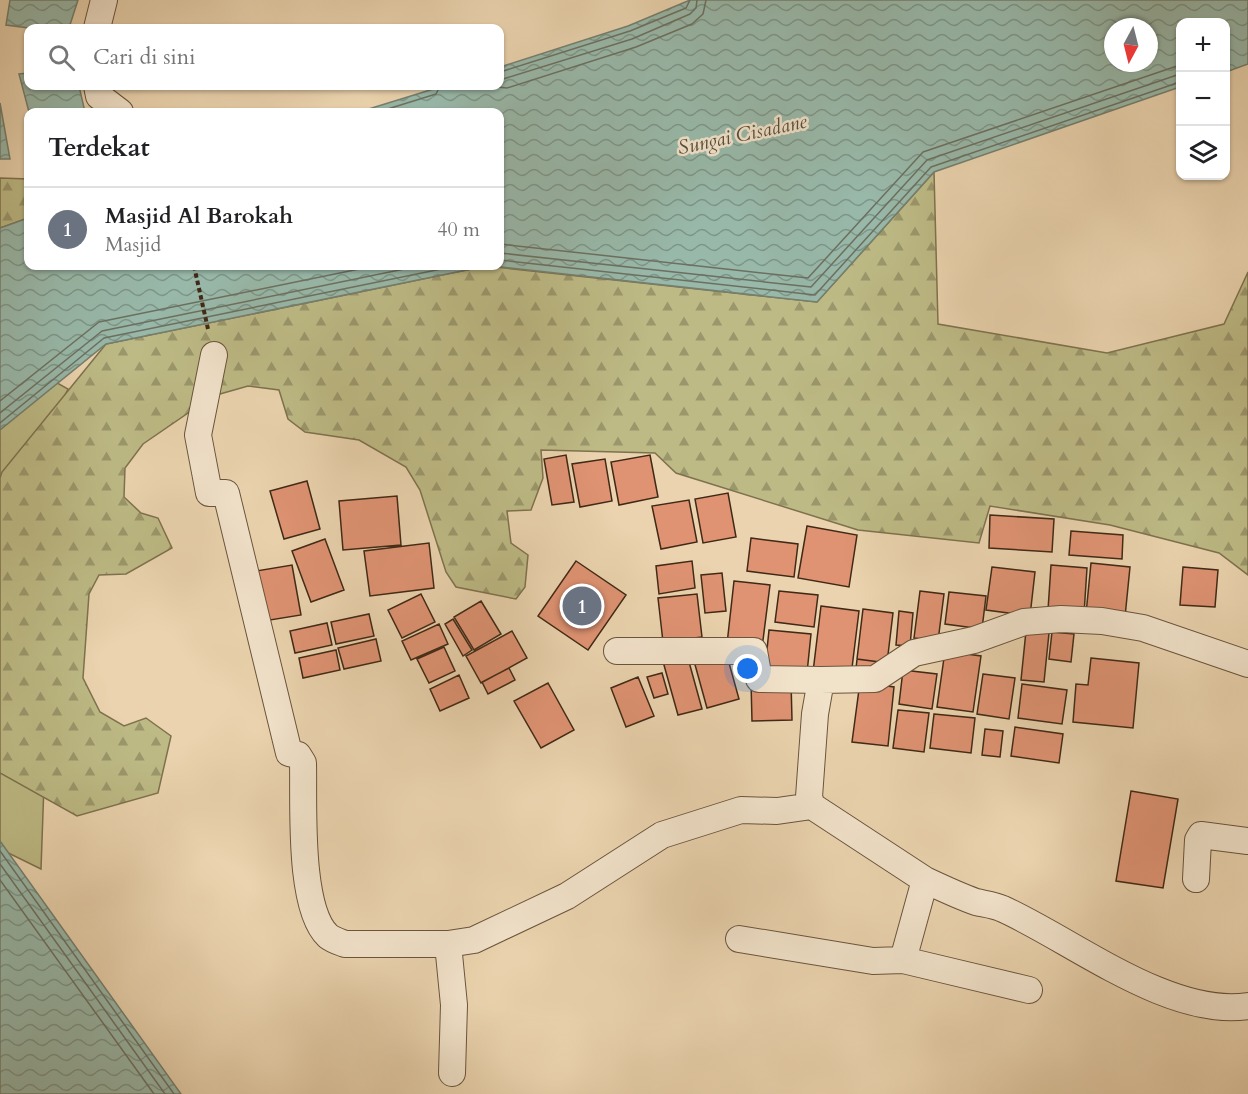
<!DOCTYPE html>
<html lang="id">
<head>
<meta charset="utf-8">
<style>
	:root { --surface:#fff; --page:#f2f2f2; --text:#202124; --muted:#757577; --line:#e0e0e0; --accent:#111827 }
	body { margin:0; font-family:Cardo,serif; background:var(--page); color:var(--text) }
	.controls { position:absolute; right:18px; top:18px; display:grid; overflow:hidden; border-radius:12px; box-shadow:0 2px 4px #0004 }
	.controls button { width:54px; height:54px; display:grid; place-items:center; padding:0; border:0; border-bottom:2px solid var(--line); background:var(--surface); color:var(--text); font:30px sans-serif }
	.compass { position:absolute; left:1104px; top:18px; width:54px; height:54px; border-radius:50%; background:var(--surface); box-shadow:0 2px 4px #0004; rotate:187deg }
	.you { position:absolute; left:748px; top:669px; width:21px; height:21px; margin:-15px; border:4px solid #fff; border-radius:50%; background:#1a73e8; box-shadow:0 0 0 9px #1a73e833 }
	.badge { display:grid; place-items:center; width:39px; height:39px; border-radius:50%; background:var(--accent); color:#fff; font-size:20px; font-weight:700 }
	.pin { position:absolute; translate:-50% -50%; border:3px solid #fff; box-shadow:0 2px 6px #0006 }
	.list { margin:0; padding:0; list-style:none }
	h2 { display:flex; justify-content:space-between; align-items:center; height:78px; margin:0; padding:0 24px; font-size:26px }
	h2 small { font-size:20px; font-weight:400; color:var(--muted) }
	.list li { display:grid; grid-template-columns:39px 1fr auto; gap:18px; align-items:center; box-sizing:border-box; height:84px; padding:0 24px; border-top:2px solid var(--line) }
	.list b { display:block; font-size:22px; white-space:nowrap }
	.list p { margin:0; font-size:20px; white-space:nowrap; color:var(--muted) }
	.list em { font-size:20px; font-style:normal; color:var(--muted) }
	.icon { flex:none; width:33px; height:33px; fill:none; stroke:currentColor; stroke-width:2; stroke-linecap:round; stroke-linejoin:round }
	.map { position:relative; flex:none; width:1248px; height:1094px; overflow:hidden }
	.search { position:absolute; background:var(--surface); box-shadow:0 2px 4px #0004; left:24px; top:24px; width:480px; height:66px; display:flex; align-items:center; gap:15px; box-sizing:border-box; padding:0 21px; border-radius:12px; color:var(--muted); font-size:22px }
	.panel { position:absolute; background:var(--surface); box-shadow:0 2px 4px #0004; left:24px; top:108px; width:480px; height:162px; border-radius:12px }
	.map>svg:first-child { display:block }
	.green { fill:#bdba85; stroke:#7e724e; stroke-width:1.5 }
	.forest { fill:url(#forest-firs); stroke:#7e724e; stroke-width:1.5 }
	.water { fill:url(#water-waves); stroke:#757f6e; stroke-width:1.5; fill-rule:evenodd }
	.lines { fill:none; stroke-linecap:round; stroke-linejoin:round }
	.shore { stroke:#6c7060; stroke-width:1.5 }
	.building { fill:#df9373; stroke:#402916; stroke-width:1.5 }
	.street-casing { stroke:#6a543c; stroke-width:28 }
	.path { stroke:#402916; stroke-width:4; stroke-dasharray:4.5 3; stroke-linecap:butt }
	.street { stroke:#f1e2ca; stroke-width:26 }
	.labels { text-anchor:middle; stroke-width:5; stroke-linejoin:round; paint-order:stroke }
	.water-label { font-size:20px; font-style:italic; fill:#564d3b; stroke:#f1e2ca }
</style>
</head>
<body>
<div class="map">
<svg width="1248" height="1094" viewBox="0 0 1248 1094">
	<defs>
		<pattern id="forest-firs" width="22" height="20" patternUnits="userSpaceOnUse" patternTransform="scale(1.5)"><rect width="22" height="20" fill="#bdba85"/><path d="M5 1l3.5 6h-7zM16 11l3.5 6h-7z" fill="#9b976c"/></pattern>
		<pattern id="water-waves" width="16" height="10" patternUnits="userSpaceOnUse" patternTransform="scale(1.5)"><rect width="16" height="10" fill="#98b8a9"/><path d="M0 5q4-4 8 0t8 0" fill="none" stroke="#7d9689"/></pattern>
	</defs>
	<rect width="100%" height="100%" fill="#ead3ae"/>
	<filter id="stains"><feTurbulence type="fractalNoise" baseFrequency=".00333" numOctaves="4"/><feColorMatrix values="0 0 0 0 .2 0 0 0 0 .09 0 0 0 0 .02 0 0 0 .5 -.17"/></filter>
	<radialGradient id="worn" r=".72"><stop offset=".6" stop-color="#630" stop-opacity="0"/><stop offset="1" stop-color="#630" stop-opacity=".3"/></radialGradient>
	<path class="green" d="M43,375L68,389L5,520L0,539V411Z
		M0,751L44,784L41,869L0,849Z"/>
	<path class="forest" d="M934,172L938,324L1107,353L1224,324L1248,272V575L1219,553L1110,525L990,506L979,543L858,530L676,473L655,453L541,450L543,478L531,510L507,511L511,543L528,555L525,587L516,599L456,587L446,572L420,490L406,467L359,440L305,432L288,419L279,390L248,386L213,396L143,444L125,468L124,497L141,513L158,518L172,548L126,574L99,575L89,594L83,678L100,712L124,726L146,718L171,736L158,793L77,816L0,773V478L2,472L106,344L486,266L817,302Z
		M0,178L28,179V218L0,228Z"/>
	<path class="water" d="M10,0H78L69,28H29L6,25Z
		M690,0H1248V64L1226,72V22H1180V87L934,172L817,302L492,266H500V112H359L443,86H500V67L628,26ZM1113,27H1149V63H1113Z
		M28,73V86H79L85,112H29L19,74Z
		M0,103L10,159H0Z
		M28,218V266H486L106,344L0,430V228Z
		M0,841L181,1094H0Z"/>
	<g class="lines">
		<path class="shore" d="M500,72L630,31L686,8L690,0
			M500,80L632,39L690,14L696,8L697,0
			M488,86L507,88L636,47L692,24L703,14L706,0
			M378,112L436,94L440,86
			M500,244L808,278L923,152L1180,65
			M500,253L811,287L927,160L1180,74
			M500,260L815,295L931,167L1180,82
			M0,401L99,322L374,266
			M0,413L102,331L419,266
			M0,423L104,338L456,266
			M0,851L174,1094
			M0,864L165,1094
			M0,880L154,1094"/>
	</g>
	<path class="building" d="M566,455L574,502L552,505L544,459Z
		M650,455L658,497L619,505L611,462Z
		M605,459L612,501L580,507L572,464Z
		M307,481L320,529L284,539L270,491Z
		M728,493L736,537L703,543L695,499Z
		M397,496L401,545L343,550L339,501Z
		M689,500L697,542L661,549L652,506Z
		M990,515L1054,519L1052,552L989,548Z
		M807,526L857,535L849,587L798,578Z
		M1071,531L1123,535L1122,559L1069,555Z
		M751,538L798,544L794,577L747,571Z
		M325,539L344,590L311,602L292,551Z
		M429,543L434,588L370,596L364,551Z
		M576,561L626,595L588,650L538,616Z
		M692,561L695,588L659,594L656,566Z
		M1091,563L1130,567L1125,617L1086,614Z
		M292,565L301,615L264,621L256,571Z
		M1051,565L1087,568L1084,614L1048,610Z
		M992,567L1035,572L1030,616L986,610Z
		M1183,567L1218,570L1215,607L1180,605Z
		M722,573L726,611L705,613L701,575Z
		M734,581L770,585L762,648L727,644Z
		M779,591L818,595L814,627L775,622Z
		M920,591L944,594L938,641L914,638Z
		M949,592L986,596L982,629L945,624Z
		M421,594L435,622L402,638L388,610Z
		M697,594L702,637L663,642L658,598Z
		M481,601L501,634L474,650L454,617Z
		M821,606L859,611L851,676L813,672Z
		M863,609L893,613L887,663L857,659Z
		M899,611L913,613L910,646L896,645Z
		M369,614L374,636L336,644L331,622Z
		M453,619L472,650L463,656L445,624Z
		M327,623L332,645L295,653L290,631Z
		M439,624L448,644L411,660L402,641Z
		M769,630L811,634L807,673L765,669Z
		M512,631L527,658L481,683L466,656Z
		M1026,631L1049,633L1044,682L1021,680Z
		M1052,632L1074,634L1071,662L1049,659Z
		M376,639L381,661L344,669L338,648Z
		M444,647L455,671L429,683L417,659Z
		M336,650L340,670L303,678L299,658Z
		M686,651L702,709L678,715L662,658Z
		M945,651L981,656L973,712L937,707Z
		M726,652L739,699L707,708L694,661Z
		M1091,658L1139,663L1133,728L1073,722L1076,684L1088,685Z
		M857,659L887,663L886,673L856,669Z
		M509,668L515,680L488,694L482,682Z
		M903,670L937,674L932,709L899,704Z
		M662,673L668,694L654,698L647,677Z
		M983,674L1015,678L1009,719L977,714Z
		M459,675L469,698L440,711L430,689Z
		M638,677L654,716L626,727L611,688Z
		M791,681L792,720L752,721L751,682Z
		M860,682L894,687L888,746L852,742Z
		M548,683L574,730L541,748L514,701Z
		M1022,684L1067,690L1062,724L1018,718Z
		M898,710L929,713L924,752L893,748Z
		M934,714L975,718L971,753L930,748Z
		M1015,727L1063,734L1059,763L1011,756Z
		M985,729L1003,731L1000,757L982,755Z
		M1131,791L1178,799L1163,888L1116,881Z"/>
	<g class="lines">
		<defs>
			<path id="street" d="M97,28L104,0
				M97,86L99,96L120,112
				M214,355L198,435L209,493H226L289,753L298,755L303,763C304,803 298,908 328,936C333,940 340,942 345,944H448L474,940L567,896L662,835L741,810L777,811L812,806
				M617,651H754L759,679L821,680
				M1196,879L1198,840L1201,835L1248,841
				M925,880L812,806L809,797L815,714L821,680L875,679L914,653L974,640L1024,622L1061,619L1102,621L1143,628L1248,664
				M739,939L873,961L903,960L1029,990
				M448,944L454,1005L452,1073
				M903,960L925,880C942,888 959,896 976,902C985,904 995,905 1003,909C1072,940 1169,1018 1248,1006"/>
		</defs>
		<use href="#street" class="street-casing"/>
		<path class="path" d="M194,266L208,329"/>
		<use href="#street" class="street"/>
	</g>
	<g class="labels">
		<g class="water-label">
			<text transform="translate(742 134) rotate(-12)" y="7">Sungai Cisadane</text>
		</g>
	</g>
	<rect width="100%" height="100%" filter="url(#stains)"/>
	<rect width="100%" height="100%" fill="url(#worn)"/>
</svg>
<div class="controls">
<button>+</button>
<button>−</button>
<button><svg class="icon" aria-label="layers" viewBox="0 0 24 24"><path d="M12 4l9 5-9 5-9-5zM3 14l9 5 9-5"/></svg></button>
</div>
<svg class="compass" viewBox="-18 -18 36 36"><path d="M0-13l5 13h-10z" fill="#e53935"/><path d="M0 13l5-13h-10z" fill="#757577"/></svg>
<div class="you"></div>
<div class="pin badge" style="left:582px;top:606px;background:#6b7280">1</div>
<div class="search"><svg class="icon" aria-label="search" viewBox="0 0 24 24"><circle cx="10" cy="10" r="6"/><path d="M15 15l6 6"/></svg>Cari di sini</div>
<section class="panel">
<h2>Terdekat<small></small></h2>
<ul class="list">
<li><span class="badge" style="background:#6b7280">1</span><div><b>Masjid Al Barokah</b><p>Masjid</p></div><em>40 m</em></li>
</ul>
</section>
</div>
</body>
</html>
